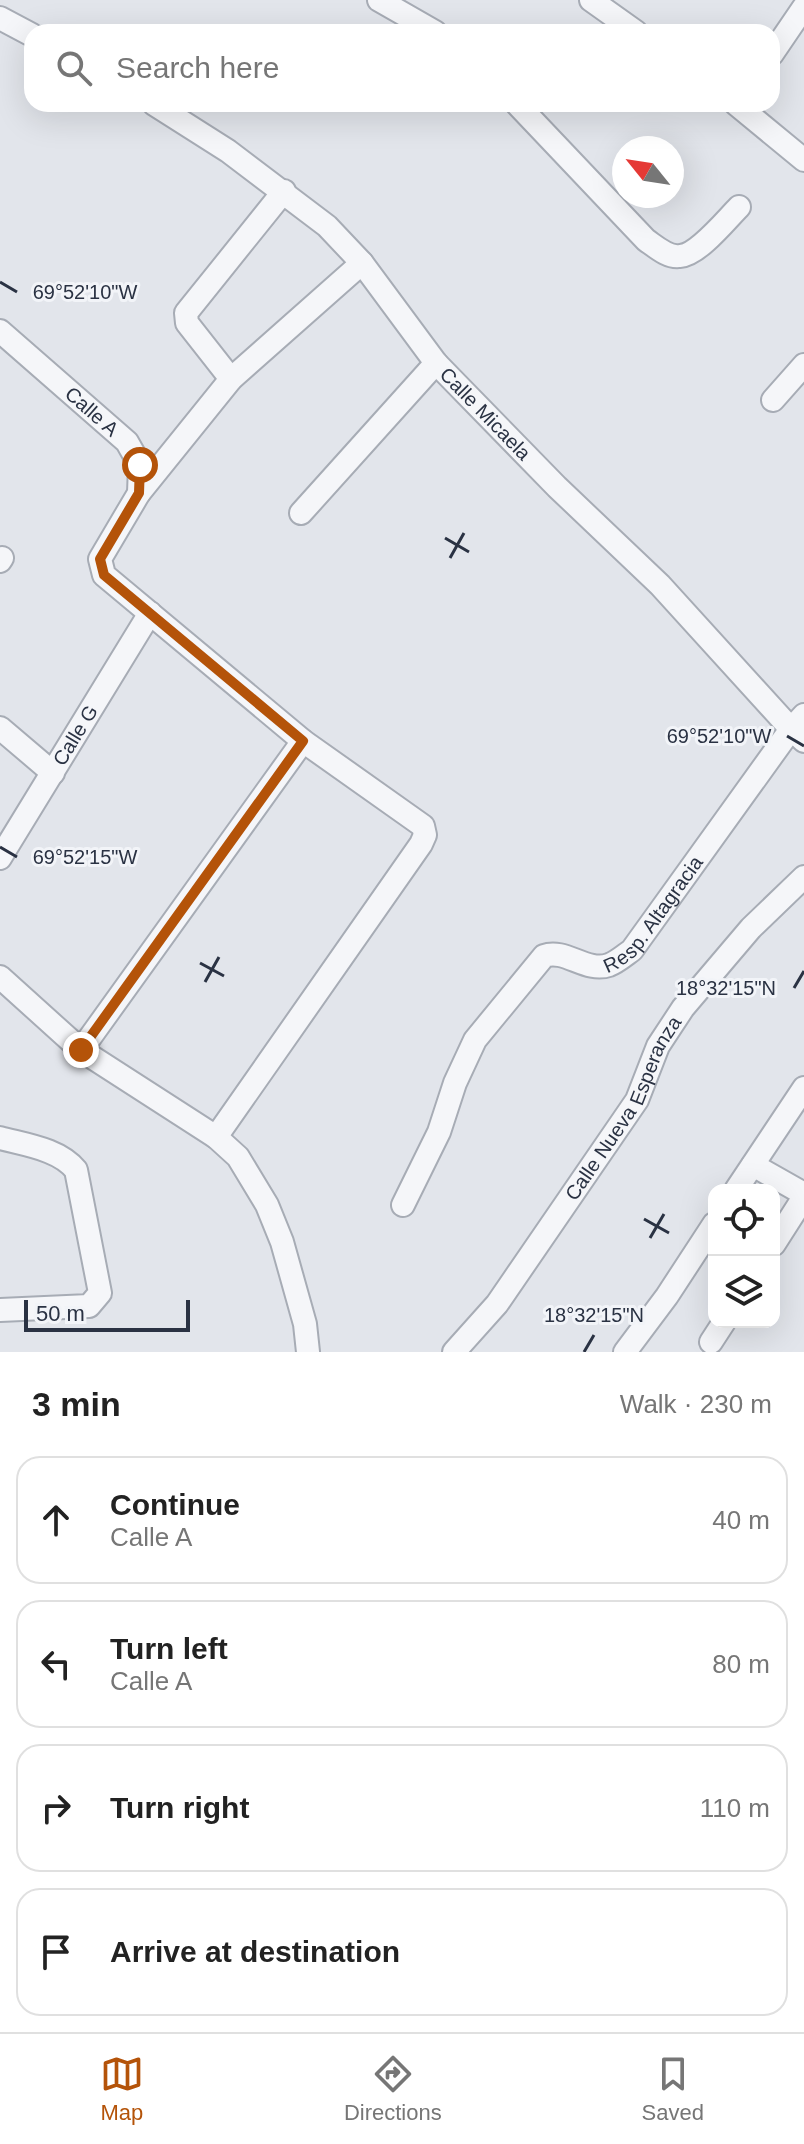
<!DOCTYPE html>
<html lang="en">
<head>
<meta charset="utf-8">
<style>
	:root { --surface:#fff; --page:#f6f6f6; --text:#222; --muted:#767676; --line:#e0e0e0; --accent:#b45309 }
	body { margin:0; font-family:Helvetica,sans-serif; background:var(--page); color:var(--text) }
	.controls { position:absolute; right:24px; bottom:24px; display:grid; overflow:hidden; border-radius:16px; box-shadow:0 8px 32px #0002 }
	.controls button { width:72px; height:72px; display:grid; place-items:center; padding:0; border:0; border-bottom:2px solid var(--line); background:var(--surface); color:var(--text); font:40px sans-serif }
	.compass { position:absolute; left:612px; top:136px; width:72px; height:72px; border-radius:50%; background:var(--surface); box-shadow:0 8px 32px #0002; rotate:300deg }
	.scale { position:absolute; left:24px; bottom:20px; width:166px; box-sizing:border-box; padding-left:8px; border:4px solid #2a3243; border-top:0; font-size:22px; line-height:28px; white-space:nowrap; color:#2a3243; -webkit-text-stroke:6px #f2f4f8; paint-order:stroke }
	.stop { position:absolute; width:24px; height:24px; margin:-18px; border:6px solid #b45309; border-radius:50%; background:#fff }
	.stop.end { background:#b45309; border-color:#fff; box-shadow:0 2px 8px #0008 }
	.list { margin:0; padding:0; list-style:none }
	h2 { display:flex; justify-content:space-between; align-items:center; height:104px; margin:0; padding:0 32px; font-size:34px }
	h2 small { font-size:26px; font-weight:400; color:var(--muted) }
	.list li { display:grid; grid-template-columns:52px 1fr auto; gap:24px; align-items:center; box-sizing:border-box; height:128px; margin:0 16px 16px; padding:0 16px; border:2px solid var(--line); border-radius:24px }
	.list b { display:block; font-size:30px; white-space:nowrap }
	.list p { margin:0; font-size:26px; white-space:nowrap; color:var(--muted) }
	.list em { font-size:26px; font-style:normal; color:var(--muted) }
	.icon { flex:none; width:44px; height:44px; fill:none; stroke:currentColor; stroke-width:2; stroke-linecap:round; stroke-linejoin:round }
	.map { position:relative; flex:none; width:804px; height:1352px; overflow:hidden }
	.search { position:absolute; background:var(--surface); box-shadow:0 8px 32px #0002; left:24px; right:24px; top:24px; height:88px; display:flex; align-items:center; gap:20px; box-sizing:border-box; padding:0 28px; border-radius:24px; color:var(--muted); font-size:30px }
	.sheet { height:680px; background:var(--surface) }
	nav { display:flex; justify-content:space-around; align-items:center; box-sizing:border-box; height:112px; border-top:2px solid var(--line); background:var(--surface); font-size:22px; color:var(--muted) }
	nav a { display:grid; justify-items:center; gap:4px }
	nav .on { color:var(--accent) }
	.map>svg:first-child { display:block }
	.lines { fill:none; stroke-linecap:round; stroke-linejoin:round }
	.street-casing { stroke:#a7acb5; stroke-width:26 }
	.street { stroke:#f5f6f9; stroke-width:22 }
	.route { stroke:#b45309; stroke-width:10 }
	.ticks { fill:none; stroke:#2a3243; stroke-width:3 }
	.labels { text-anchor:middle; stroke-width:6; stroke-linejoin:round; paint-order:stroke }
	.street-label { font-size:20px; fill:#2a3243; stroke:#f2f4f8 }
	.ticks-label { font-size:20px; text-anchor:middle; fill:#2a3243; stroke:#f2f4f8; stroke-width:6; stroke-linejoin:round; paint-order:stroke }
</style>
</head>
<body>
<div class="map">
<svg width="804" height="1352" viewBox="0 0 804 1352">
	<rect width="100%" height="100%" fill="#e2e5eb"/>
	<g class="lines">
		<defs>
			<g id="street">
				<path d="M379,0L435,32"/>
				<path d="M591,0L636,32"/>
				<path d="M0,18L32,35"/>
				<path d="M772,54L804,7"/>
				<path id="s1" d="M154,104L228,151L327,226L362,263L436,363L557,487L660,585L791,729L804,741"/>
				<path d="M517,104L646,240C656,247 668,258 680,256C698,255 726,220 739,207"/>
				<path d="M736,104L804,160"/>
				<path id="s2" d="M0,331L127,442L140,465L139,493L100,559L104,575L303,741L423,826L425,835L421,844L216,1137"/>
				<path d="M231,379L187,323L186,313L284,191"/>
				<path d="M773,400L804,365"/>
				<path d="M139,493L231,379L362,263"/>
				<path d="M301,513L436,363"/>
				<path d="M0,561L2,558"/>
				<path d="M0,728L53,773"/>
				<path id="s3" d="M0,858L150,613"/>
				<path d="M0,977L81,1050L216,1137L238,1157L267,1205L282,1242L305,1324L308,1352"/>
				<path d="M81,1050L303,741"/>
				<path d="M0,1138C26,1145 59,1149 76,1170L100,1293L89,1306L0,1310"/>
				<path d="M753,1165L804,1194"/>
				<path d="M736,1190L804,1088"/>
				<path id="s4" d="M403,1205L439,1132L455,1083L475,1040L544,956C565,948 586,973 609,965C617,962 625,955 632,950L791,729L804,715"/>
				<path d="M774,1244L804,1197"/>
				<path d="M711,1342L724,1322"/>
				<path id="s5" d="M454,1352L497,1304L637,1100L658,1046L683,1008L751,928L804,877"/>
				<path d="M625,1352L667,1296L714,1224"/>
			</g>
		</defs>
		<use href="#street" class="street-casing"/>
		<use href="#street" class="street"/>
	</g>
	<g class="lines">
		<path class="route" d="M81,1050L303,741L104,575L100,559L139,493L140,465"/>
	</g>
	<path class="ticks" d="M0,282L17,292M445,538L469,552M450,558L464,533M787,736L804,746M0,847L17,857M200,963L224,976M205,982L219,957M794,988L804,971M644,1219L669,1233M650,1238L664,1214M584,1352L594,1335"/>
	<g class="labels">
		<g class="street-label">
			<text dy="7" stroke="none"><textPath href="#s2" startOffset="122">Calle A</textPath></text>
			<text dy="7" stroke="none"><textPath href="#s1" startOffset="458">Calle Micaela</textPath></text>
			<text dy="7" stroke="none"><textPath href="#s3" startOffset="144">Calle G</textPath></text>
			<text dy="7" stroke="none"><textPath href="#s4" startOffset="424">Resp. Altagracia</textPath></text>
			<text dy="7" stroke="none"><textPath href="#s5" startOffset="298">Calle Nueva Esperanza</textPath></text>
		</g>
	</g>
	<g class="ticks-label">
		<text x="85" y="299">69°52'10"W</text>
		<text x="719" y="743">69°52'10"W</text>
		<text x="85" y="864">69°52'15"W</text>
		<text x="726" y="995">18°32'15"N</text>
		<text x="594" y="1322">18°32'15"N</text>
	</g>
</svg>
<div class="controls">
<button><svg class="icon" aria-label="locate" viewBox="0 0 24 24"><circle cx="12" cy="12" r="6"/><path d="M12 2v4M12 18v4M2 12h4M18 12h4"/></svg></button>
<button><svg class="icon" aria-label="layers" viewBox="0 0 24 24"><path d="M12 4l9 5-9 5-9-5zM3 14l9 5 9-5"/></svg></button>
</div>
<svg class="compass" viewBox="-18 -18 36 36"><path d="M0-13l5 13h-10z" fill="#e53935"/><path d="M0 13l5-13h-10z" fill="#767676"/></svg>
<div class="scale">50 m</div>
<div class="stop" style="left:140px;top:465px"></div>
<div class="stop end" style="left:81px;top:1050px"></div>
<div class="search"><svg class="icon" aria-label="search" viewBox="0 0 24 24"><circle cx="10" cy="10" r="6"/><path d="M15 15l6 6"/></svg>Search here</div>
</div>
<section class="sheet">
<h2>3 min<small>Walk · 230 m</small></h2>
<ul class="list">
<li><svg class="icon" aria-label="ahead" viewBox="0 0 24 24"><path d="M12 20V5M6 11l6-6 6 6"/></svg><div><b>Continue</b><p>Calle A</p></div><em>40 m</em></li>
<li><svg class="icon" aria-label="left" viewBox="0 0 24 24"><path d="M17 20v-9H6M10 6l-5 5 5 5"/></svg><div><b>Turn left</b><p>Calle A</p></div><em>80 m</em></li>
<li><svg class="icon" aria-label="right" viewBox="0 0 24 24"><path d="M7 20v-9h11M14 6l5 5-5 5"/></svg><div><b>Turn right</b></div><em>110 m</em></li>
<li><svg class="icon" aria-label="arrive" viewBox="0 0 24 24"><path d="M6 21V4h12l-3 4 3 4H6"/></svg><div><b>Arrive at destination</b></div></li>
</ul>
</section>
<nav>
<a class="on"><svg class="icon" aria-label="map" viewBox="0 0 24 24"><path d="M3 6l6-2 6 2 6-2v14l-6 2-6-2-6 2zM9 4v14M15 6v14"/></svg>Map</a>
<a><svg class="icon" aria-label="directions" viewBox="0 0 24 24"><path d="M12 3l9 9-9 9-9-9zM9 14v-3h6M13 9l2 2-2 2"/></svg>Directions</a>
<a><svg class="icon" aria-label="saved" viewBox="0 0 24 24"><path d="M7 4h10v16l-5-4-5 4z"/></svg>Saved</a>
</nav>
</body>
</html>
